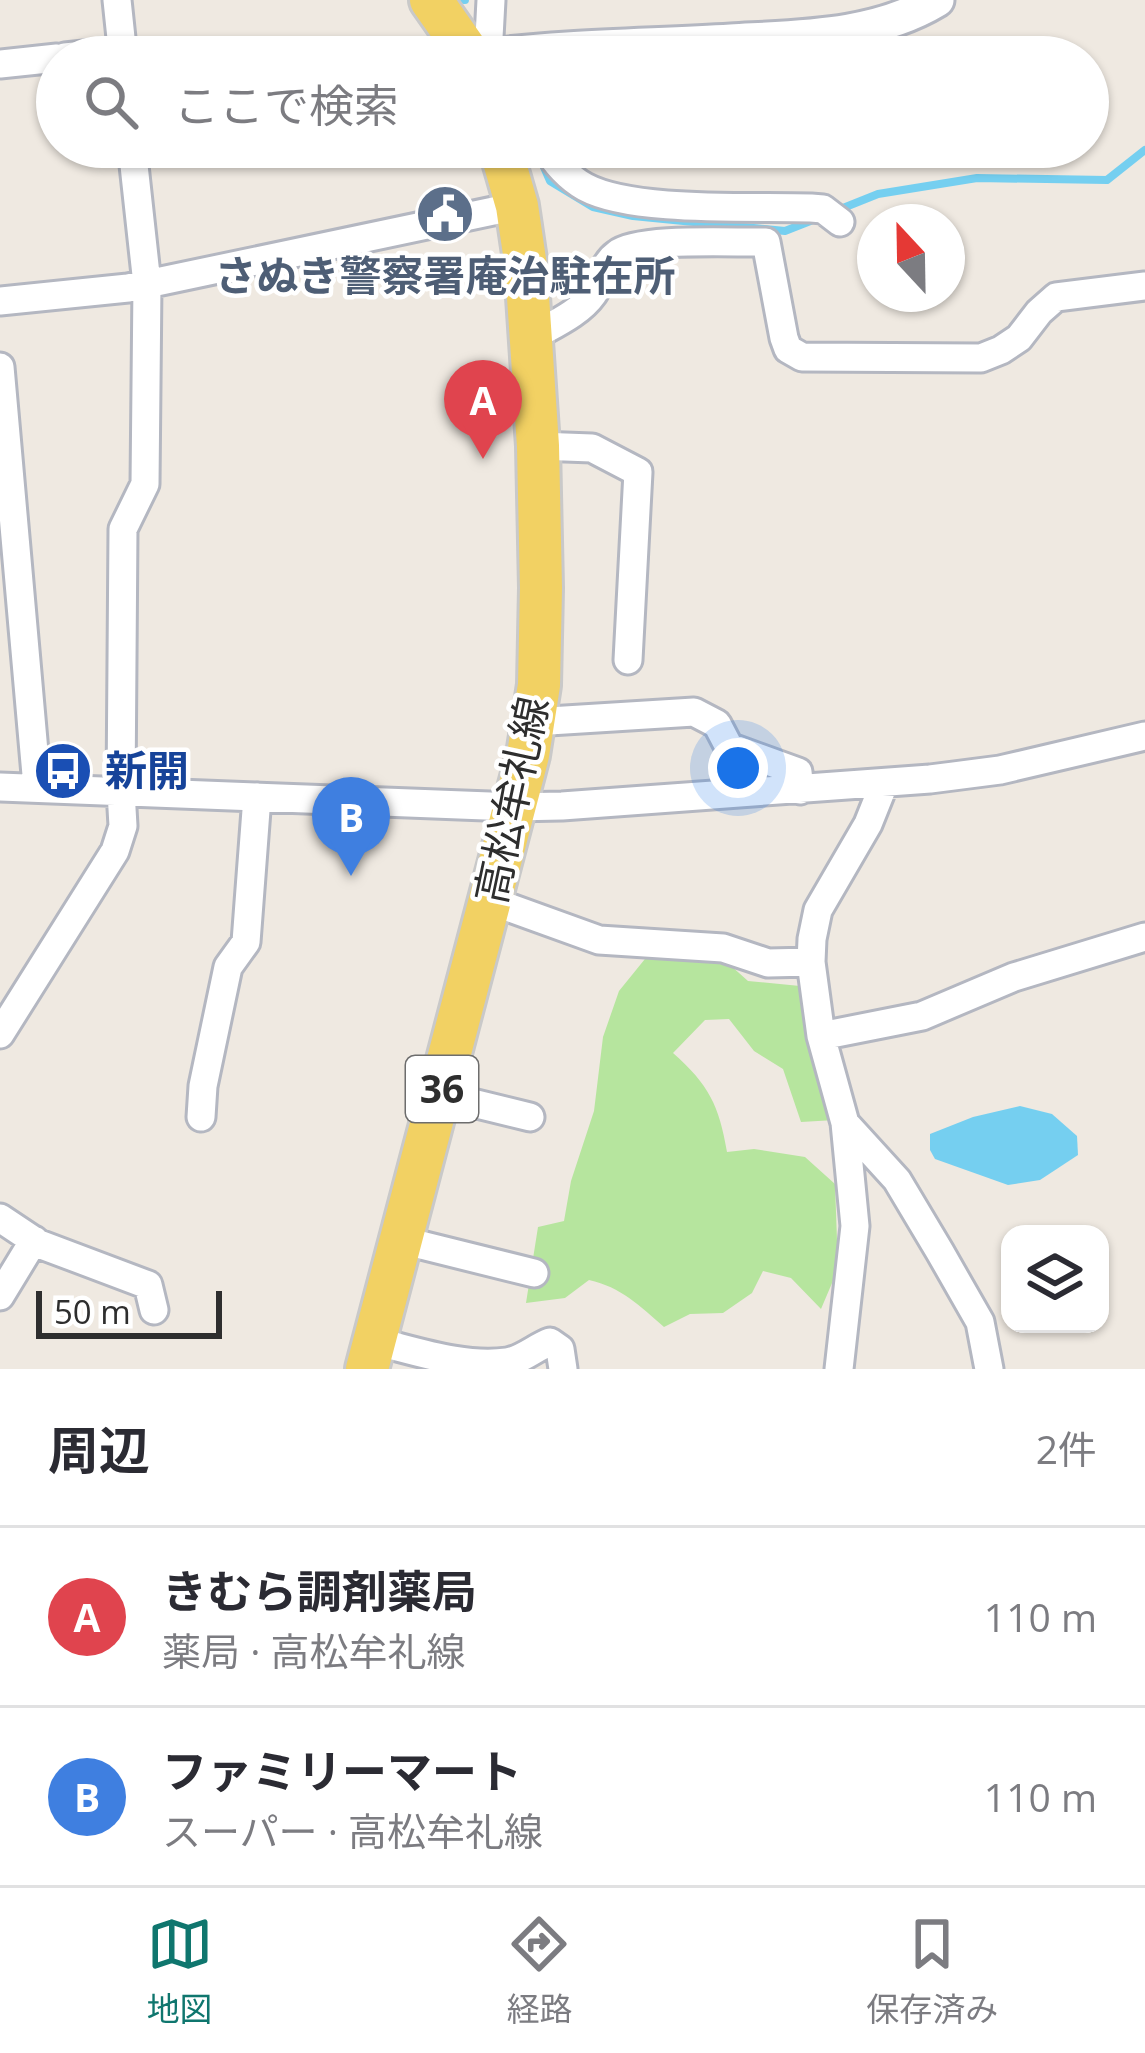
<!DOCTYPE html>
<html lang="ja">
<head>
<meta charset="utf-8">
<style>
	:root { --surface:#fff; --page:#f7f7f7; --text:#2b2b33; --muted:#7c7c81; --line:#e1e1e2; --accent:#0f766e }
	body { margin:0; font-family:"Open Sans","Noto Sans JP",sans-serif; background:var(--page); color:var(--text) }
	.controls { position:absolute; right:36px; bottom:36px; display:grid; overflow:hidden; border-radius:24px; box-shadow:0 3px 9px #0004 }
	.controls button { width:108px; height:108px; display:grid; place-items:center; padding:0; border:0; border-bottom:3px solid var(--line); background:var(--surface); color:var(--text); font:60px sans-serif }
	.compass { position:absolute; left:857px; top:204px; width:108px; height:108px; border-radius:50%; background:var(--surface); box-shadow:0 3px 9px #0004; rotate:338deg }
	.scale { position:absolute; left:36px; bottom:30px; width:186px; box-sizing:border-box; padding-left:12px; border:6px solid #2e2e2e; border-top:0; font-size:33px; line-height:42px; white-space:nowrap; color:#2e2e2e; -webkit-text-stroke:9px #fff; paint-order:stroke }
	.you { position:absolute; left:738px; top:768px; width:42px; height:42px; margin:-30px; border:9px solid #fff; border-radius:50%; background:#1a73e8; box-shadow:0 0 0 18px #1a73e833 }
	.badge { display:grid; place-items:center; width:78px; height:78px; border-radius:50%; background:var(--accent); color:#fff; font-size:39px; font-weight:700 }
	.pin { position:absolute; translate:-50% -99px; filter:drop-shadow(0 3px 6px #0008) }
	.pin::after { content:''; position:absolute; top:63px; width:42px; height:36px; background:inherit; clip-path:polygon(0 0,100% 0,50% 100%) }
	.list { margin:0; padding:0; list-style:none }
	h2 { display:flex; justify-content:space-between; align-items:center; height:156px; margin:0; padding:0 48px; font-size:51px }
	h2 small { font-size:39px; font-weight:400; color:var(--muted) }
	.list li { display:grid; grid-template-columns:78px 1fr auto; gap:36px; align-items:center; box-sizing:border-box; height:180px; padding:0 48px; border-top:3px solid var(--line) }
	.list b { display:block; font-size:45px; white-space:nowrap }
	.list p { margin:0; font-size:39px; white-space:nowrap; color:var(--muted) }
	.list em { font-size:39px; font-style:normal; color:var(--muted) }
	.icon { flex:none; width:66px; height:66px; fill:none; stroke:currentColor; stroke-width:2; stroke-linecap:round; stroke-linejoin:round }
	.map { position:relative; flex:none; width:1145px; height:1369px; overflow:hidden }
	.search { position:absolute; background:var(--surface); box-shadow:0 3px 9px #0004; left:36px; right:36px; top:36px; height:132px; display:flex; align-items:center; gap:30px; box-sizing:border-box; padding:0 42px; border-radius:66px; color:var(--muted); font-size:45px }
	.sheet { height:516px; background:var(--surface) }
	nav { display:flex; justify-content:space-around; align-items:center; box-sizing:border-box; height:168px; border-top:3px solid var(--line); background:var(--surface); font-size:33px; color:var(--muted) }
	nav a { display:grid; justify-items:center; gap:6px }
	nav .on { color:var(--accent) }
	.map>svg:first-child { display:block }
	.green { fill:#b6e59e }
	.water { fill:#75cff0 }
	.lines { fill:none; stroke-linecap:round; stroke-linejoin:round }
	.stream { stroke:#75cff0; stroke-width:8 }
	.minor-casing { stroke:#b4b7c1; stroke-width:33 }
	.tertiary-casing { stroke:#b4b7c1; stroke-width:39 }
	.primary-casing { stroke:#c9c9c9; stroke-width:48 }
	.minor { stroke:#fff; stroke-width:27 }
	.tertiary { stroke:#fff; stroke-width:33 }
	.primary { stroke:#f2d163; stroke-width:42 }
	.labels { text-anchor:middle; stroke-width:9; stroke-linejoin:round; paint-order:stroke }
	.shield { fill:#fff; stroke:#6d6d6d; stroke-width:3 }
	.shield-label { font-size:39px; font-weight:bold; fill:#2e2e2e }
	.service-label { font-size:42px; font-weight:bold; fill:#4e5e75; stroke:#fff }
	.transit-label { font-size:42px; font-weight:bold; fill:#164399; stroke:#fff; text-anchor:start }
	.street-label { font-size:42px; fill:#2e2e2e; stroke:#fff }
</style>
</head>
<body>
<div class="map">
<svg width="1145" height="1369" viewBox="0 0 1145 1369">
	<rect width="100%" height="100%" fill="#efe9e1"/>
	<path class="green" d="M649,954L720,956L748,981L800,986L811,1042L835,1120L801,1122L783,1069L754,1051L729,1019L705,1020L673,1053C709,1085 719,1105 727,1152L754,1149L805,1157L835,1184L838,1269L821,1309L791,1278L763,1271L752,1293L723,1313L690,1314L664,1327C640,1306 621,1287 589,1280L565,1298L526,1303L538,1227L564,1221L571,1181L594,1111L603,1037L619,991Z"/>
	<path class="water" d="M1020,1106L1052,1114L1077,1136L1078,1155L1040,1180L1008,1185L935,1159L930,1150V1134L973,1117Z"/>
	<g class="lines">
		<path class="stream" d="M464,0H465
			M543,165L550,181L593,207L633,216L785,231L818,218
			M838,210L878,194L977,178L1107,180L1145,150"/>
		<defs>
			<path id="minor" d="M117,0L123,57
				M488,56L491,0
				M65,57L122,51
				M420,57L437,53L455,33
				M0,64L57,58
				M546,147C554,162 570,179 585,187C633,213 754,206 811,208L823,209L840,222
				M0,301L128,288L517,206
				M532,337C552,325 579,314 593,294C602,280 603,264 617,254C638,237 735,243 766,242L784,338L788,349L802,357L981,358L1001,350L1019,338L1039,312L1056,297L1145,286
				M0,367L37,786
				M538,446L592,448L638,472L628,660
				M533,722L694,712L717,724L729,747L798,772L800,790
				M884,784L868,824L818,910L812,939L811,962L821,1036L845,1123L897,1180L940,1252L980,1322L989,1369
				M0,787L513,807L562,806L930,779L1000,770L1145,736
				M491,901L599,940L723,948L768,963L811,962
				M0,1034L115,851L123,826L121,791L123,529L145,484L147,284L132,147
				M821,1036L922,1016L1014,977L1145,937
				M440,1095L530,1117
				M201,1117L203,1086L228,967L246,942L257,797
				M0,1218L39,1244L148,1285L154,1310
				M401,1240L534,1273
				M0,1296L34,1240
				M374,1341C416,1351 463,1368 507,1362C522,1360 536,1347 550,1342L560,1349L563,1369
				M839,1369L855,1226L845,1123"/>
			<path id="tertiary" d="M483,57C564,46 649,46 731,41C800,37 876,37 937,0"/>
			<path id="primary" d="M431,0L471,57
				M367,1369L528,755L539,685L541,588L538,446L526,267L517,206L500,147"/>
		</defs>
		<use href="#minor" class="minor-casing"/>
		<use href="#tertiary" class="tertiary-casing"/>
		<use href="#primary" class="primary-casing"/>
		<use href="#minor" class="minor"/>
		<use href="#tertiary" class="tertiary"/>
		<use href="#primary" class="primary"/>
	</g>
	<defs>
		<symbol id="civic-disc" viewBox="-11 -11 22 22"><circle r="9.5" fill="#5c6f8a" stroke="#fff"/><path d="M-.6-6.5H3V-4.5H.6V-3L4-1V1h2V6H-6V1h2V-1L-.6-3ZM-1.2 2.5V6h2.4V2.5Z" fill="#fff"/></symbol>
		<symbol id="bus-disc" viewBox="-11 -11 22 22"><circle r="9.5" fill="#1a4fb4" stroke="#fff"/><path d="M-5-6H5V4H4V6H2V4H-2V6H-4V4H-5ZM-3.5-4V0h7V-4ZM-3.5 1.2v1.5H-2V1.2ZM2 1.2v1.5H3.5V1.2Z" fill="#fff"/></symbol>
	</defs>
	<g fill-rule="evenodd">
		<use href="#civic-disc" x="412" y="181" width="66" height="66"/>
		<use href="#bus-disc" x="30" y="738" width="66" height="66"/>
	</g>
	<g class="labels">
		<rect class="shield" x="406" y="1056" width="72" height="66" rx="9"/>
		<g class="shield-label">
			<text x="442" y="1103">36</text>
		</g>
		<g class="service-label">
			<text x="445" y="291">さぬき警察署庵治駐在所</text>
		</g>
		<g class="transit-label">
			<text x="105" y="786">新開</text>
		</g>
		<g class="street-label">
			<text transform="translate(512 800) rotate(-78)" y="15">高松牟礼線</text>
		</g>
	</g>
</svg>
<div class="controls">
<button><svg class="icon" aria-label="layers" viewBox="0 0 24 24"><path d="M12 4l9 5-9 5-9-5zM3 14l9 5 9-5"/></svg></button>
</div>
<svg class="compass" viewBox="-18 -18 36 36"><path d="M0-13l5 13h-10z" fill="#e53935"/><path d="M0 13l5-13h-10z" fill="#7c7c81"/></svg>
<div class="scale">50 m</div>
<div class="you"></div>
<div class="pin badge" style="left:483px;top:459px;background:#e0444e">A</div>
<div class="pin badge" style="left:351px;top:876px;background:#3f7fe0">B</div>
<div class="search"><svg class="icon" aria-label="search" viewBox="0 0 24 24"><circle cx="10" cy="10" r="6"/><path d="M15 15l6 6"/></svg>ここで検索</div>
</div>
<section class="sheet">
<h2>周辺<small>2件</small></h2>
<ul class="list">
<li><span class="badge" style="background:#e0444e">A</span><div><b>きむら調剤薬局</b><p>薬局 · 高松牟礼線</p></div><em>110 m</em></li>
<li><span class="badge" style="background:#3f7fe0">B</span><div><b>ファミリーマート</b><p>スーパー · 高松牟礼線</p></div><em>110 m</em></li>
</ul>
</section>
<nav>
<a class="on"><svg class="icon" aria-label="map" viewBox="0 0 24 24"><path d="M3 6l6-2 6 2 6-2v14l-6 2-6-2-6 2zM9 4v14M15 6v14"/></svg>地図</a>
<a><svg class="icon" aria-label="directions" viewBox="0 0 24 24"><path d="M12 3l9 9-9 9-9-9zM9 14v-3h6M13 9l2 2-2 2"/></svg>経路</a>
<a><svg class="icon" aria-label="saved" viewBox="0 0 24 24"><path d="M7 4h10v16l-5-4-5 4z"/></svg>保存済み</a>
</nav>
</body>
</html>
